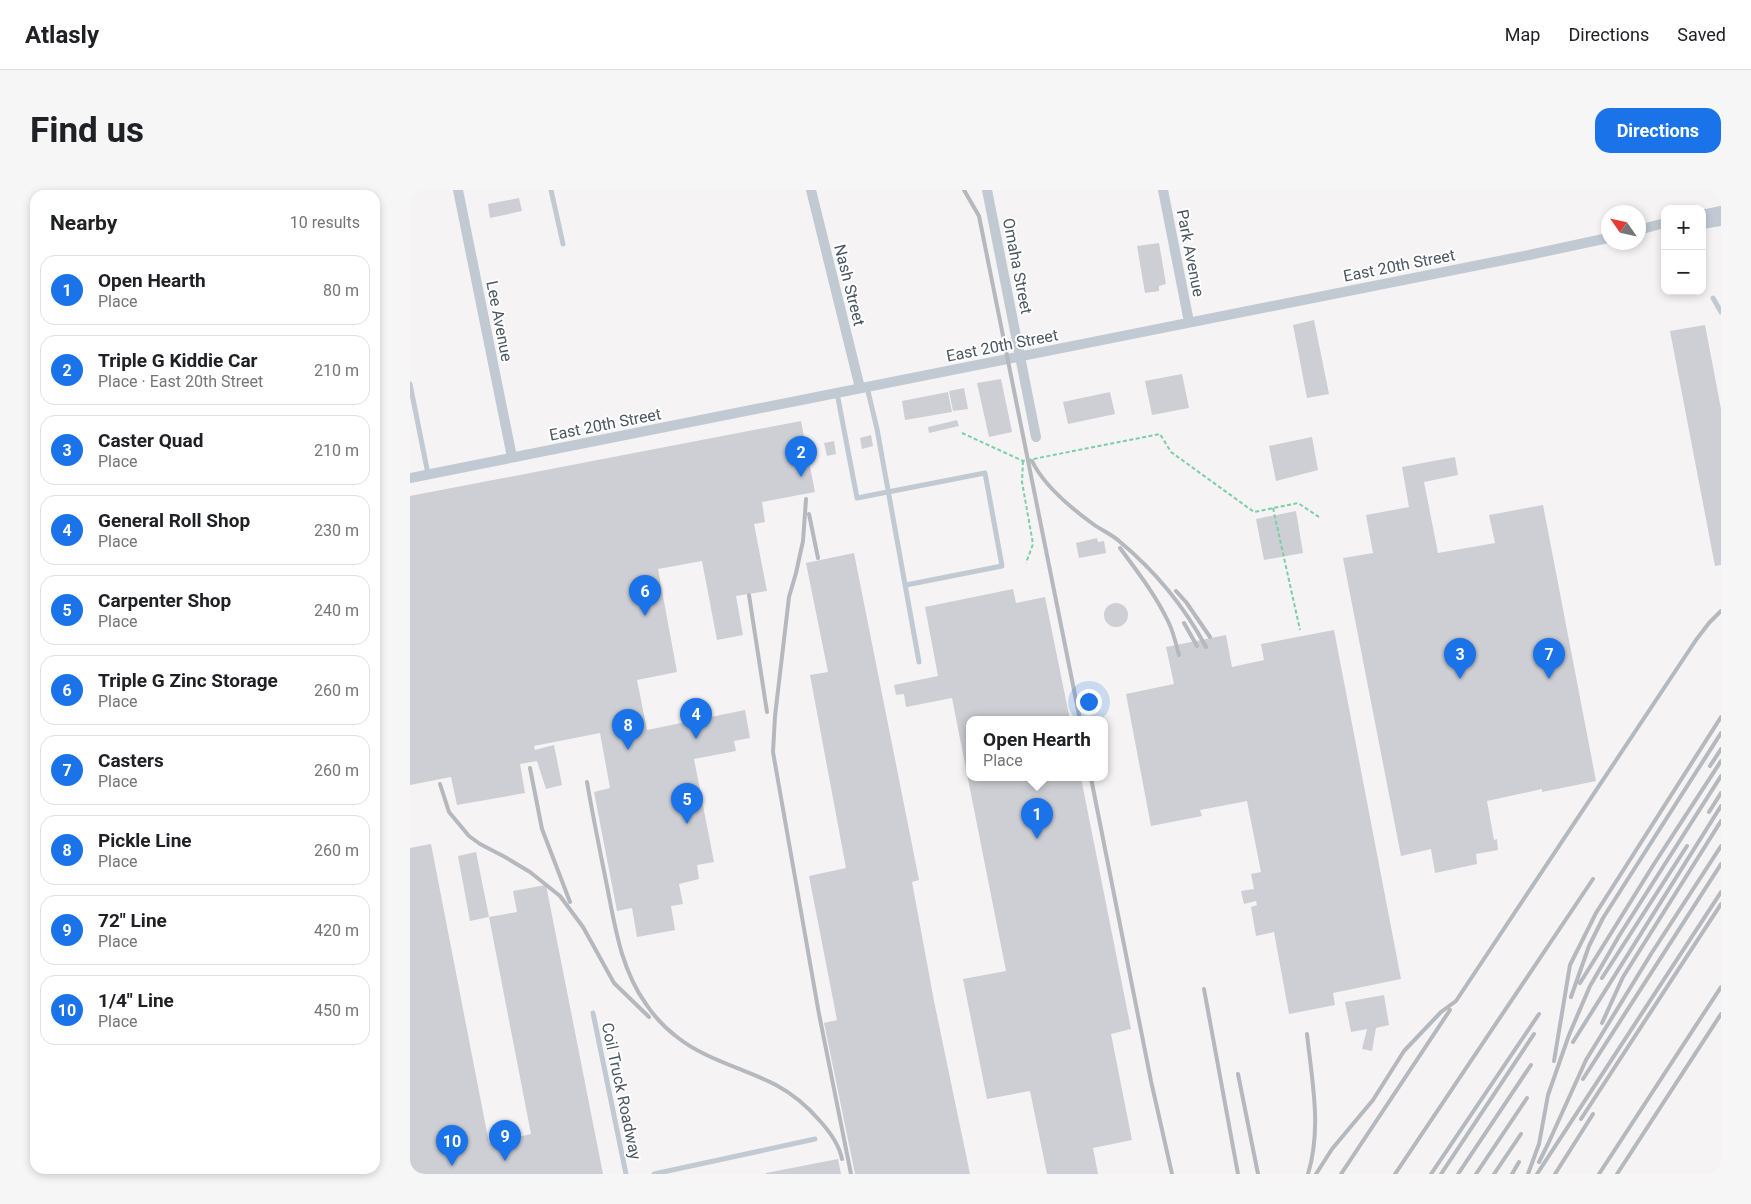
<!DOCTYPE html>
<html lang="en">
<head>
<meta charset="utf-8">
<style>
	:root { --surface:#fff; --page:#f6f6f6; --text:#202124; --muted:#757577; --line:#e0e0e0; --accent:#1a73e8 }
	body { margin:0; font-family:Roboto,sans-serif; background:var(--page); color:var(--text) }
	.controls { position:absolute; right:15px; top:15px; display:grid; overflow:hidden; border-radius:10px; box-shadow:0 2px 8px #0003 }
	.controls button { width:45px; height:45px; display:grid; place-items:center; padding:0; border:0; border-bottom:1px solid var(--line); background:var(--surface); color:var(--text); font:25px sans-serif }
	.compass { position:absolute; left:1191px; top:15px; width:45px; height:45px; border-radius:50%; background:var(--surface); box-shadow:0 2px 8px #0003; rotate:304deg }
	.you { position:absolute; left:678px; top:511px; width:18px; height:18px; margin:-12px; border:4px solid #fff; border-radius:50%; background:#1a73e8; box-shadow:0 0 0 8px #1a73e833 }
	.badge { display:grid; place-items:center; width:32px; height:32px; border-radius:50%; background:var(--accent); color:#fff; font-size:16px; font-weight:700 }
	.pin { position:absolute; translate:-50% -41px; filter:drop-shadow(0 1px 2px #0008) }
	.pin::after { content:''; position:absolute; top:26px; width:18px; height:15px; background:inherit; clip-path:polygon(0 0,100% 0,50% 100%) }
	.popup { position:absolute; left:556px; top:526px; width:142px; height:65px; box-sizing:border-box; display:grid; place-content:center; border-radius:10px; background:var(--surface); filter:drop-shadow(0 1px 4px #0005); font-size:16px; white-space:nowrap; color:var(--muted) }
	.popup b { font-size:19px; color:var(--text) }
	.popup::after { content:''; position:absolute; left:50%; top:100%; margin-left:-10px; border:10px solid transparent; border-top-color:var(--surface) }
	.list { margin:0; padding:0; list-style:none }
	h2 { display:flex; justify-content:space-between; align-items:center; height:65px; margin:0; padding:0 20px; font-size:21px }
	h2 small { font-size:16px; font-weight:400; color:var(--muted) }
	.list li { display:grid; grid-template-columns:32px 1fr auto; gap:15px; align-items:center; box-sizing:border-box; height:70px; margin:0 10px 10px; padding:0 10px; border:1px solid var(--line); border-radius:15px }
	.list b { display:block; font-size:19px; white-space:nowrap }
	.list p { margin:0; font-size:16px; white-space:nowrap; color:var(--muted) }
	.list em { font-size:16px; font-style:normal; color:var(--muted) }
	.map { position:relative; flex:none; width:1311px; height:984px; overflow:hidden; border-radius:15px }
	header { display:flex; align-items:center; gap:30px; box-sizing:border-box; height:70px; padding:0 25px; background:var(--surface); border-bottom:1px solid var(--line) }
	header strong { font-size:24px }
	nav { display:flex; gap:28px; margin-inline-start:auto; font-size:18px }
	.intro { display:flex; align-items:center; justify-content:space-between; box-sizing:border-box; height:120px; padding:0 30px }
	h1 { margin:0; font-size:35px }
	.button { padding:12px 22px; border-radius:15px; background:var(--accent); color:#fff; font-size:18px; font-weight:700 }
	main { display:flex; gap:30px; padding:0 30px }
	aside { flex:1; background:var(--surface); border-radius:15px; box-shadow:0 2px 8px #0003 }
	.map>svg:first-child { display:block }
	.building { fill:#cdcfd5 }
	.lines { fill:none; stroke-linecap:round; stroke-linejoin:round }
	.path { stroke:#7ad0a6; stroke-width:2; stroke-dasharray:4 2.5; stroke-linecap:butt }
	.lane { stroke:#c1cad2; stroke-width:5 }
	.street { stroke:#c1cad2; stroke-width:10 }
	.rail { stroke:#b5b8bd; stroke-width:4 }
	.labels { text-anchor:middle; stroke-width:4; stroke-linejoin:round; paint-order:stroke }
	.street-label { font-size:16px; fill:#4a5661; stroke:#fff }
</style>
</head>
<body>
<header>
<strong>Atlasly</strong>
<nav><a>Map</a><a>Directions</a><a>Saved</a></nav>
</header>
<div class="intro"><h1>Find us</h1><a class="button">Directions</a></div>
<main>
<aside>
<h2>Nearby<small>10 results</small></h2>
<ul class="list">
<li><span class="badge">1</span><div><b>Open Hearth</b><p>Place</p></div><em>80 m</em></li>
<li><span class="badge">2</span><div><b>Triple G Kiddie Car</b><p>Place · East 20th Street</p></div><em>210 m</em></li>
<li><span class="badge">3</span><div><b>Caster Quad</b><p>Place</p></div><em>210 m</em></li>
<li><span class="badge">4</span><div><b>General Roll Shop</b><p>Place</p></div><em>230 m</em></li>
<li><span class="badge">5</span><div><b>Carpenter Shop</b><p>Place</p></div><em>240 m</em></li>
<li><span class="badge">6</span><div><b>Triple G Zinc Storage</b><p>Place</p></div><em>260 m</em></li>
<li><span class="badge">7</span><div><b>Casters</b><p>Place</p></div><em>260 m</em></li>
<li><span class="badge">8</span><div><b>Pickle Line</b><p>Place</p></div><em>260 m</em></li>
<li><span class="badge">9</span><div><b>72&quot; Line</b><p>Place</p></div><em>420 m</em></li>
<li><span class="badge">10</span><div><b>1/4&quot; Line</b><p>Place</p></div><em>450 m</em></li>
</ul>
</aside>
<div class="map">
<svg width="1311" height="984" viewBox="0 0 1311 984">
	<rect width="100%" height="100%" fill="#f5f3f3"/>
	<path class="building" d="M109,8L112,21L80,28L78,14Z
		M749,53L756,94L749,96V101L735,103L727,56Z
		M904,130L919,204L897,208L883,135Z
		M1295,135L1311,219V375L1305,376L1260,141Z
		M772,184L779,218L742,225L735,191Z
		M591,189L602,242L579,247L567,193Z
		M554,198L558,219L543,221L539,201Z
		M538,202L542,222L495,230L492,211Z
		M700,202L705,224L658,234L653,212Z
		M547,230L549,236L519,243L518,237Z
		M391,231L405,302L352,312L355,332L344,334L357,401L326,406L333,445L307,450L292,371L248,379L267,482L227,490L237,540L335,520L340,548L324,551L326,561L284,569L304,672L287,675L289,689L269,694L273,714L261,716L265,740L227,747L222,718L207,721L184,602L200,598L190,543L124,556L125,560L144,555L152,595L136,599L127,571L110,574L115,603L47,615L41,587L0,595V306Z
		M461,245L463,256L452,259L450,248Z
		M902,247L908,280L866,291L859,256Z
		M424,251L426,264L417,266L414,253Z
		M1045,267L1048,285L1014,292L1028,363L1085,353L1079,325L1133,315L1186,591L1132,602V599L1077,611L1084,650L1087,649L1088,660L1066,664L1067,674L1025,683L1021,659L991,666L933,368L963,363L956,325L999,317L992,277Z
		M886,321L893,363L854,370L846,329Z
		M687,348L688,352L694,351L696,363L669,368L666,353Z
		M444,363L509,690L502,692L524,811L560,984H445L414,833L427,830L399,686L436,678L400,485L418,482L396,373Z
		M603,399L606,413L635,407L660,530H560V588H671L721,839L701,844L722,950L683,958L688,984H637L620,901L577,909L553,789L596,781L542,508L496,517L494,504L486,505L484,495L528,486L515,417Z
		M694 425a12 12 0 1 1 24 0a12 12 0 1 1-24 0Z
		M924,440L991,789L923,803L925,815L879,824L864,742L846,746L841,717L847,715L846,711L834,714L831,701L844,699L841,684L851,682L837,611L790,620L792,626L741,636L716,504L764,494L756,457L816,445L822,477L854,470L851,454Z
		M21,654L79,953L121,944L79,727L60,731L48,666L66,662L79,727L107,722L103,701L136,695L193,984H0V658Z
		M974,805L979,835L966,838L962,861L952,859L957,839L941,842L935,812Z
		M428,969L431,984H356V983Z"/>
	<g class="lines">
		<path class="path" d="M552,243L613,271L750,244L761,262L844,322L888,313L909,327
			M613,271L612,292L623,354L616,373
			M863,318L890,440"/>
		<path class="lane" d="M141,0L153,54
			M1303,108L1311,122
			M0,194L18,284
			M457,197L467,239L509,472
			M427,203L447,308L575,283L592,376L496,395
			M183,823L216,984
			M244,984L405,949"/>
		<path class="street" d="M48,0L102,267
			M401,0L450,198
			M577,0L626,247
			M753,0L779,132
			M1292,25L1311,21
			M1292,34L1311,31
			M1228,40L1255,33
			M0,288L1119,65L1198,48"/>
		<path class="rail" d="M554,0L569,26L670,530
			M622,271C634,296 661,318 683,334C691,340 701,344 709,351C744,380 774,416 796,457
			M396,309L393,351L386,383L379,407L365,526L363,562L409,824L441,984
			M399,324L408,368
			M710,358C727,381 745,404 758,431C763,441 766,453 769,465
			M766,401L776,412L800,447
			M339,405L357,522
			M774,433L787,456
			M1300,576L1311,559
			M120,578L132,639L160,712
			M681,588L741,891L762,984
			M177,592C183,627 190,661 197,696C205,737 211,779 236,814C244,826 255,838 267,847C296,870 333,878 366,895C383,904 397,916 410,931C420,942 429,954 432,969
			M30,594L39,622L59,646L70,654L95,667L120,682L150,706L173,737L204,793L239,827
			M1299,622L1311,603
			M1192,788L1277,656
			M1170,793L1244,674L1311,571
			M794,799L828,984
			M1161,807L1179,756L1193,728L1311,543
			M1192,833L1213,787L1311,631
			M897,844C902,891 912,938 898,984
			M1163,852L1311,616
			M1144,871L1160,775L1186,723L1311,527
			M828,884L848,984
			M1173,889L1311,674
			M1171,929L1311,714
			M1129,972L1138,954L1176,870L1241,764L1311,656
			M906,984L922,959L963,910L994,861L1031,822L1046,811L1286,450L1299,433L1311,421
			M931,984L1040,820
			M985,984L1183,689
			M1021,984L1129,824
			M1031,984L1124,844
			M1048,984L1121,875
			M1066,984L1117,908
			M1084,984L1111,944
			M1102,984L1109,972
			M1118,984L1129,954L1138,905L1159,845L1180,796L1209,746L1311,586
			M1127,984L1311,702
			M1145,984L1183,924
			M1189,984L1311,797
			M1207,984L1311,824"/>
	</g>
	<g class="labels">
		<g class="street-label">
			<text transform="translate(781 63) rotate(79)" y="6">Park Avenue</text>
			<text transform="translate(989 75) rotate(-11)" y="6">East 20th Street</text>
			<text transform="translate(608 76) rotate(79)" y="6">Omaha Street</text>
			<text transform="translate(440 95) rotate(76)" y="6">Nash Street</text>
			<text transform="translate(90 131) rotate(79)" y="6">Lee Avenue</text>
			<text transform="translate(592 155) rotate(-11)" y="6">East 20th Street</text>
			<text transform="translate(195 234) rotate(-11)" y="6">East 20th Street</text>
			<text transform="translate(212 901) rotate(78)" y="6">Coil Truck Roadway</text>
		</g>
	</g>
</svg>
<div class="controls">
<button>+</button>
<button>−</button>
</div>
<svg class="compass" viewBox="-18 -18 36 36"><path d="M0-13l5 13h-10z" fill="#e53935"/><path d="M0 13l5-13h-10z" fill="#757577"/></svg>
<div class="you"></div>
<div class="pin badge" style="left:627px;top:649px">1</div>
<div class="popup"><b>Open Hearth</b>Place</div>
<div class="pin badge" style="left:391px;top:287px">2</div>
<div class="pin badge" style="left:1050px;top:489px">3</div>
<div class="pin badge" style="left:286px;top:549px">4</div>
<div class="pin badge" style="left:277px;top:634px">5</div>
<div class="pin badge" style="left:235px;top:426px">6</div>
<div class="pin badge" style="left:1139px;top:489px">7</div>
<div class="pin badge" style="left:218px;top:560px">8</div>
<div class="pin badge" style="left:95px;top:971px">9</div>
<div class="pin badge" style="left:42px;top:976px">10</div>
</div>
</main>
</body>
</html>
